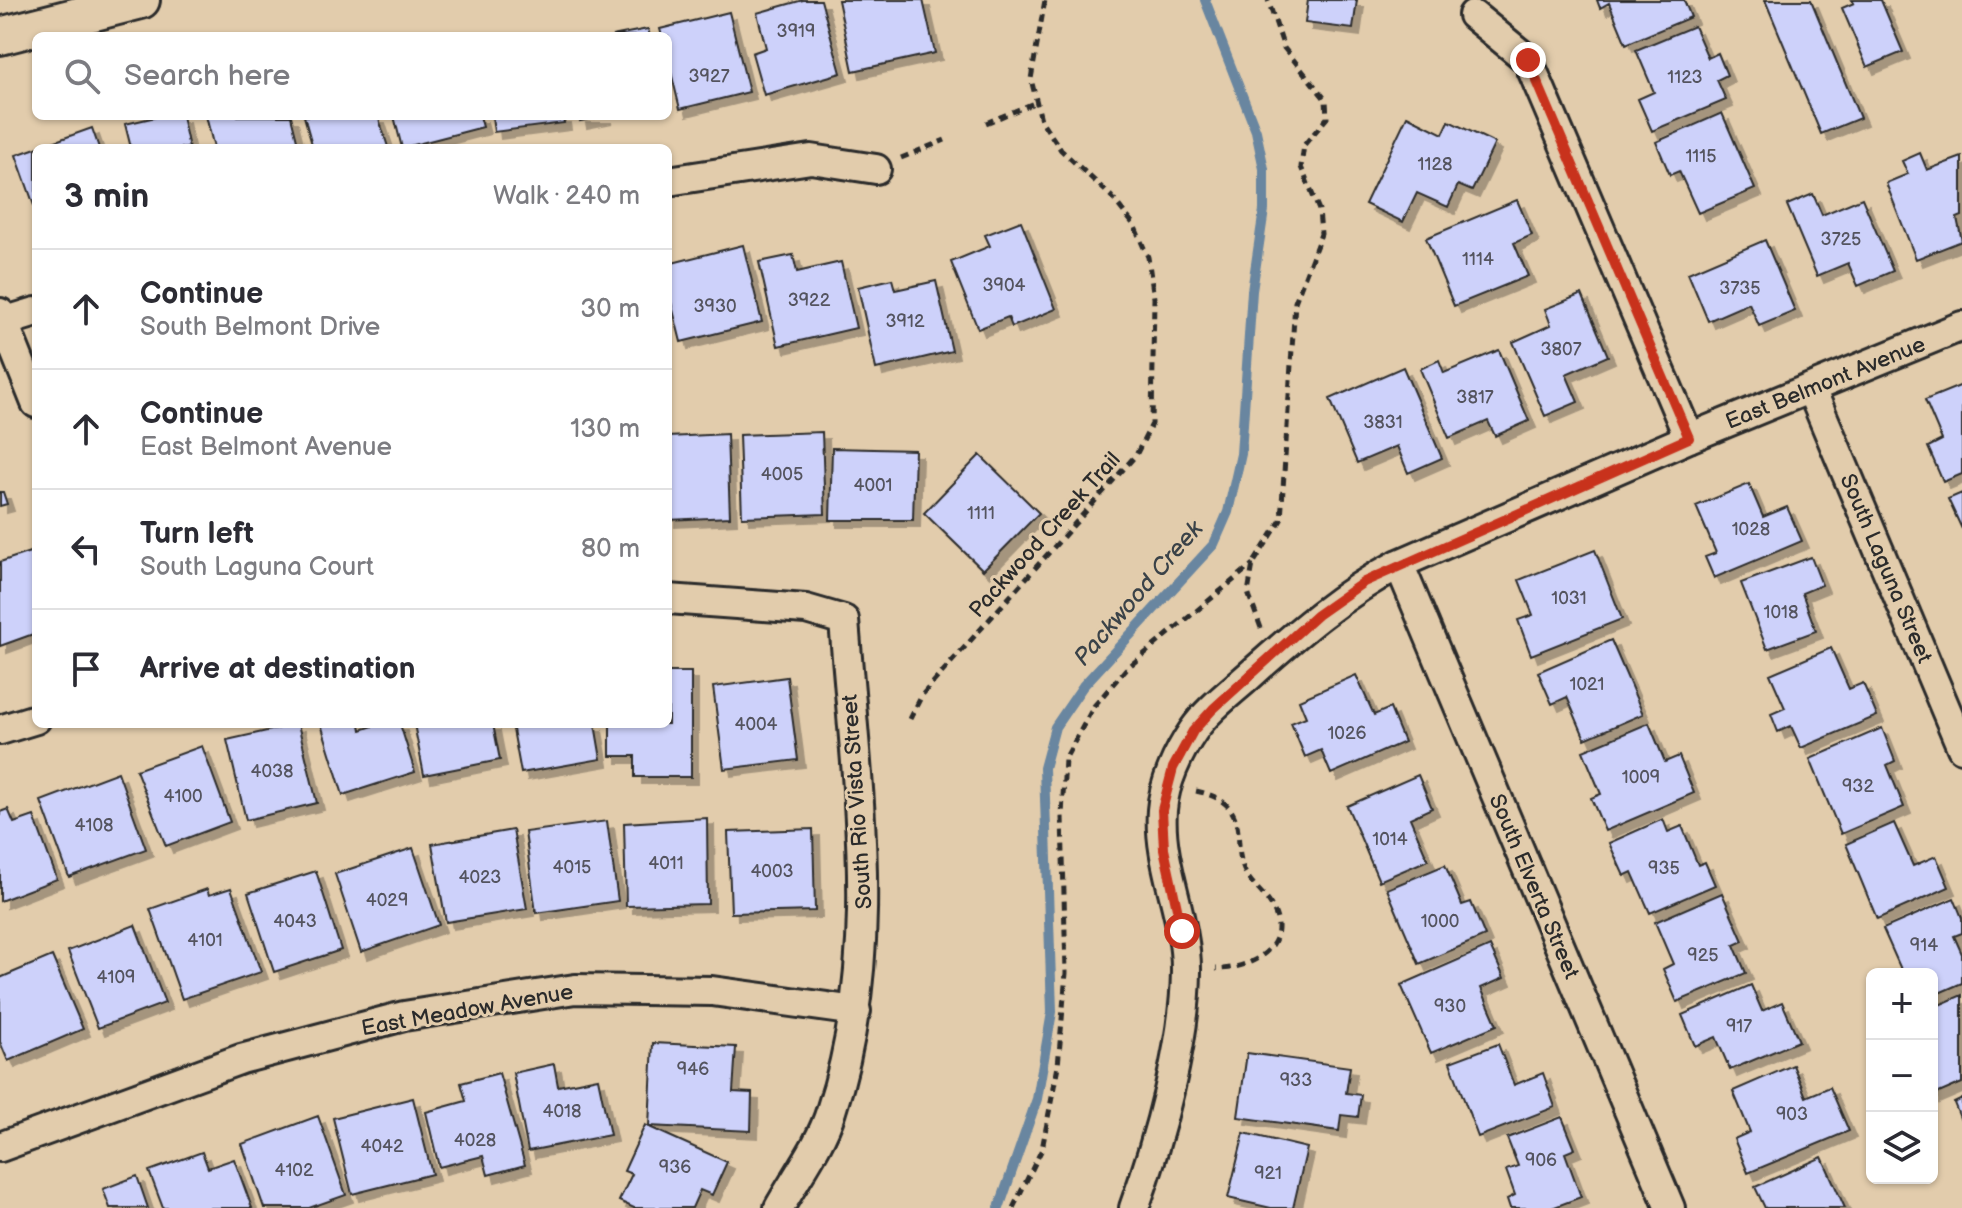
<!DOCTYPE html>
<html lang="en">
<head>
<meta charset="utf-8">
<style>
	:root { --surface:#fff; --page:#f7f7f7; --text:#2b2b33; --muted:#7c7c81; --line:#e1e1e2 }
	body { margin:0; font-family:"Balsamiq Sans",sans-serif; background:var(--page); color:var(--text) }
	.controls { position:absolute; right:24px; bottom:24px; display:grid; overflow:hidden; border-radius:12px; box-shadow:0 2px 6px #0004 }
	.controls button { width:72px; height:72px; display:grid; place-items:center; padding:0; border:0; border-bottom:2px solid var(--line); background:var(--surface); color:var(--text); font:40px sans-serif }
	.stop { position:absolute; width:24px; height:24px; margin:-18px; border:6px solid #c8321e; border-radius:50%; background:#fff }
	.stop.end { background:#c8321e; border-color:#fff; box-shadow:0 2px 8px #0008 }
	.list { margin:0; padding:0; list-style:none }
	h2 { display:flex; justify-content:space-between; align-items:center; height:104px; margin:0; padding:0 32px; font-size:34px }
	h2 small { font-size:26px; font-weight:400; color:var(--muted) }
	.list li { display:grid; grid-template-columns:52px 1fr auto; gap:24px; align-items:center; box-sizing:border-box; height:120px; padding:0 32px; border-top:2px solid var(--line) }
	.list b { display:block; font-size:30px; white-space:nowrap }
	.list p { margin:0; font-size:26px; white-space:nowrap; color:var(--muted) }
	.list em { font-size:26px; font-style:normal; color:var(--muted) }
	.icon { flex:none; width:44px; height:44px; fill:none; stroke:currentColor; stroke-width:2; stroke-linecap:round; stroke-linejoin:round }
	.map { position:relative; flex:none; width:1962px; height:1208px; overflow:hidden }
	.search { position:absolute; background:var(--surface); box-shadow:0 2px 6px #0004; left:32px; top:32px; width:640px; height:88px; display:flex; align-items:center; gap:20px; box-sizing:border-box; padding:0 28px; border-radius:12px; color:var(--muted); font-size:30px }
	.panel { position:absolute; background:var(--surface); box-shadow:0 2px 6px #0004; left:32px; top:144px; width:640px; height:584px; border-radius:12px }
	.map>svg:first-child { display:block }
	.lines { fill:none; stroke-linecap:round; stroke-linejoin:round }
	.stream { stroke:#6986a0; stroke-width:10 }
	.building { fill:#cdd1fa; stroke:#2b2b2b; stroke-width:2; filter:url(#shadow) }
	.minor-casing { stroke:#2b2b2b; stroke-width:34 }
	.tertiary-casing { stroke:#2b2b2b; stroke-width:42 }
	.path { stroke:#2b2b2b; stroke-width:5; stroke-dasharray:8 6; stroke-linecap:butt }
	.minor { stroke:#e2ccac; stroke-width:28 }
	.tertiary { stroke:#e2ccac; stroke-width:36 }
	.route { stroke:#c8321e; stroke-width:10 }
	.labels { text-anchor:middle; stroke-width:6; stroke-linejoin:round; paint-order:stroke }
	.number-label { font-size:18px; fill:#54545f }
	.street-label { font-size:22px; fill:#2b2b2b; stroke:#e2ccac }
	.water-label { font-size:24px; font-style:italic; fill:#3a4248; stroke:#e2ccac }
</style>
</head>
<body>
<div class="map">
<svg width="1962" height="1208" viewBox="0 0 1962 1208">
	<defs>
		<filter id="shadow"><feDropShadow dx="7" dy="7" stdDeviation="0" flood-color="#0004"/></filter>
	</defs>
	<rect width="100%" height="100%" fill="#e2ccac"/>
	<filter id="ink" filterUnits="userSpaceOnUse"><feTurbulence type="fractalNoise" baseFrequency=".0125" numOctaves="2"/><feDisplacementMap in="SourceGraphic" scale="16" xChannelSelector="R" yChannelSelector="G"/><feConvolveMatrix kernelMatrix="1 2 1 2 8 2 1 2 1" color-interpolation-filters="sRGB"/></filter>
	<g filter="url(#ink)">
		<g class="lines">
			<path class="stream" d="M999,1208L1037,1099L1052,1012L1044,768L1055,727L1083,686L1214,544L1228,512L1241,454L1252,291L1264,210V169L1256,131L1205,0"/>
		</g>
		<path class="building" d="M803,0H821L841,73L764,95L752,53L766,48L757,13Z
			M838,0H923L935,53L853,71Z
			M1308,0H1357L1353,29L1305,23Z
			M1597,0H1684L1691,17L1626,44L1609,3L1600,8Z
			M1765,0H1811L1860,118L1821,134Z
			M1852,0H1881L1903,52L1867,67L1842,8L1854,3Z
			M729,12L749,92L680,109L668,60V36H662L660,29Z
			M1694,26L1708,58L1718,53L1727,75L1717,80L1726,100L1652,131L1638,99L1654,92L1636,50Z
			M648,29L650,36H612Z
			M1722,113L1755,189L1698,213L1679,171L1670,175L1656,142Z
			M160,116H182L189,148H131L125,124Z
			M206,116H291L299,148H214Z
			M304,116H378L388,147L313,148Z
			M394,116H480L483,127L402,148Z
			M492,116H563L564,123L494,132Z
			M579,116H605L580,121Z
			M1407,116L1443,134L1449,121L1495,143L1472,191L1458,185L1448,207L1417,193L1403,222L1365,204Z
			M92,128L99,148H36Z
			M36,148V211L16,155Z
			M1920,153L1927,170L1962,157V216L1957,218L1962,241L1916,259L1886,183L1908,174L1902,161Z
			M1813,194L1822,215L1862,198L1893,271L1858,286L1848,263L1817,276L1787,205Z
			M1517,200L1532,235L1514,243L1528,276L1454,306L1426,238Z
			M1021,221L1056,309L1012,327L1008,317L978,329L951,262L990,246L985,235Z
			M1765,240L1795,311L1759,326L1749,303L1708,321L1688,273Z
			M743,245L762,322L681,342L668,290V264Z
			M793,255L797,272L841,262L856,328L778,346L759,262Z
			M892,279L895,290L936,281L952,351L876,369L858,287Z
			M1582,294L1608,356L1566,374L1578,402L1545,416L1513,342L1551,325L1545,309Z
			M1499,350L1529,421L1495,436L1488,421L1449,438L1420,369L1439,360L1444,373Z
			M1403,367L1442,458L1408,473L1397,446L1357,463L1330,399Z
			M1962,385V474L1943,482L1928,447L1942,440L1925,400Z
			M822,432L825,514L742,517L739,435Z
			M727,434L730,517L668,520V437Z
			M832,448L915,450L913,520H830Z
			M980,455L1039,513L983,570L924,513Z
			M1749,484L1763,517L1787,507L1802,541L1714,578L1705,557L1716,553L1696,506Z
			M0,492H3L7,504L0,506Z
			M1962,493V529L1948,499Z
			M36,550V633L0,646V562Z
			M1595,550L1622,619L1531,655L1518,620L1533,615L1519,580Z
			M1811,557L1822,585L1802,593L1816,631L1767,649L1741,583Z
			M1611,640L1643,714L1585,739L1567,697L1552,704L1538,672Z
			M1831,648L1849,689L1863,683L1877,716L1801,748L1791,726L1778,732L1771,714L1785,708L1770,674Z
			M668,672H691V777H635V756H610V724H668Z
			M1356,675L1374,715L1390,708L1404,742L1331,774L1321,750L1305,757L1291,723L1306,717L1299,700Z
			M787,677L798,760L724,769L713,687Z
			M1649,723L1665,762L1679,756L1694,793L1605,831L1591,798L1601,794L1583,751Z
			M298,724L317,803L246,820L227,740Z
			M321,724H360L361,730L379,724H400L415,772L343,795Z
			M414,724H493L500,760L424,775Z
			M512,724H595L601,759L521,773Z
			M1882,728L1895,761L1887,765L1904,807L1841,834L1810,759Z
			M202,746L230,822L166,846L136,770Z
			M118,772L146,849L69,877L41,801Z
			M1418,775L1432,808L1410,818L1428,860L1379,881L1347,806Z
			M8,809L14,823L34,816L57,879L0,901V812Z
			M707,818L708,904L626,906L624,823Z
			M1663,819L1668,832L1682,826L1698,865L1705,862L1715,885L1650,913L1632,872L1624,876L1609,843Z
			M607,821L618,901L536,913L525,832Z
			M1894,823L1913,866L1936,856L1949,887L1877,919L1846,844Z
			M813,829L815,911L731,913L728,832Z
			M513,830L527,909L446,922L432,844Z
			M413,848L439,925L361,952L335,874Z
			M1445,865L1462,905L1471,902L1485,936L1419,964L1387,889Z
			M316,871L341,950L274,972L248,893Z
			M231,888L261,972L182,999L150,909L207,889L209,895Z
			M1722,893L1743,941L1734,945L1746,973L1677,1002L1663,969L1673,964L1655,922Z
			M1954,898L1962,918V933L1954,936L1962,954V983L1932,996V974H1903L1883,929Z
			M135,925L165,1003L98,1028L68,951Z
			M1490,946L1504,978L1481,988L1497,1025L1431,1053L1401,985Z
			M52,956L83,1029L8,1061L0,1042V978Z
			M1751,985L1762,1011L1782,1002L1799,1041L1730,1070L1716,1037L1695,1046L1682,1015Z
			M1962,995V1083L1932,1096V1008Z
			M653,1043L736,1047L733,1092L752,1093L751,1131L649,1126Z
			M1498,1044L1514,1085L1543,1073L1555,1107L1478,1137L1450,1062Z
			M1247,1053L1350,1067L1346,1093L1361,1095L1358,1117L1341,1115L1339,1131L1238,1117Z
			M554,1064L558,1086L598,1078L610,1135L528,1151L513,1073Z
			M1793,1065L1806,1097L1830,1087L1849,1131L1748,1173L1734,1139L1750,1132L1733,1091Z
			M499,1073L525,1165L488,1175L483,1156L439,1167L426,1112L466,1101L461,1083Z
			M413,1098L432,1174L352,1194L333,1118Z
			M1962,1099V1123L1954,1103Z
			M318,1116L346,1195L309,1208H264L242,1144Z
			M1562,1117L1575,1149L1565,1153L1581,1197L1552,1208H1510L1507,1199L1515,1195L1506,1170L1518,1166L1507,1138Z
			M645,1125L727,1162L712,1195L700,1190L692,1208H634L619,1201L632,1174L624,1171Z
			M1244,1133L1307,1148L1293,1208H1271L1228,1198Z
			M202,1152L208,1168L234,1159L252,1208H163L149,1171Z
			M1822,1157L1845,1208H1765L1755,1187Z
			M137,1176L148,1208H110L103,1189Z"/>
		<g class="lines">
			<defs>
				<path id="minor" d="M1473,15L1528,60L1689,438
					M668,181L811,159L876,169
					M0,313L36,403
					M0,323L36,312
					M1811,389L1962,748
					M1399,564L1670,1208
					M668,599L806,609L844,620C856,784 884,951 831,1111C821,1144 796,1177 779,1208
					M0,730L36,719
					M0,1147L241,1059L404,1016L575,989L712,991L856,1011
					M1134,1208C1159,1139 1185,1044 1186,972C1187,917 1158,865 1162,810C1164,783 1178,753 1193,731C1207,710 1230,693 1249,676C1297,633 1342,594 1399,564L1689,438L1962,326"/>
				<path id="tertiary" d="M0,36L141,0"/>
			</defs>
			<use href="#minor" class="minor-casing"/>
			<use href="#tertiary" class="tertiary-casing"/>
			<path class="path" d="M986,123L1034,103
				M901,158L945,140
				M1261,628L1248,593L1253,564L1281,520L1295,302L1321,234L1319,210L1301,167L1304,145L1327,118L1326,100L1284,48L1268,0
				M910,719L922,695L1136,455L1152,424L1154,298L1148,257L1134,225L1111,196L1061,150L1041,120L1031,79L1045,0
				M1196,791C1258,804 1227,847 1248,877C1256,889 1268,897 1274,911C1292,949 1246,970 1216,969
				M1013,1208L1042,1149L1058,1066L1066,973L1062,816L1065,759L1094,706L1126,669L1253,564"/>
			<use href="#minor" class="minor"/>
			<use href="#tertiary" class="tertiary"/>
		</g>
	</g>
	<g class="lines" filter="url(#ink)">
		<path class="route" d="M1182,931L1164,849L1162,810L1173,768L1193,731L1213,709L1317,615L1364,582L1689,438L1528,60"/>
	</g>
	<g class="labels">
		<g class="number-label">
			<text x="796" y="37">3919</text>
			<text x="709" y="82">3927</text>
			<text x="1685" y="83">1123</text>
			<text x="1701" y="162">1115</text>
			<text x="1435" y="170">1128</text>
			<text x="1841" y="245">3725</text>
			<text x="1478" y="265">1114</text>
			<text x="1004" y="291">3904</text>
			<text x="1740" y="294">3735</text>
			<text x="809" y="306">3922</text>
			<text x="715" y="312">3930</text>
			<text x="905" y="327">3912</text>
			<text x="1561" y="355">3807</text>
			<text x="1475" y="403">3817</text>
			<text x="1383" y="428">3831</text>
			<text x="782" y="480">4005</text>
			<text x="873" y="491">4001</text>
			<text x="981" y="519">1111</text>
			<text x="1751" y="535">1028</text>
			<text x="1569" y="604">1031</text>
			<text x="1781" y="618">1018</text>
			<text x="1587" y="690">1021</text>
			<text x="756" y="730">4004</text>
			<text x="1347" y="739">1026</text>
			<text x="272" y="777">4038</text>
			<text x="1641" y="783">1009</text>
			<text x="1858" y="792">932</text>
			<text x="183" y="802">4100</text>
			<text x="94" y="831">4108</text>
			<text x="1390" y="845">1014</text>
			<text x="666" y="869">4011</text>
			<text x="572" y="873">4015</text>
			<text x="1664" y="874">935</text>
			<text x="772" y="877">4003</text>
			<text x="480" y="883">4023</text>
			<text x="387" y="906">4029</text>
			<text x="295" y="927">4043</text>
			<text x="1440" y="927">1000</text>
			<text x="205" y="946">4101</text>
			<text x="1924" y="951">914</text>
			<text x="1703" y="961">925</text>
			<text x="116" y="983">4109</text>
			<text x="1450" y="1012">930</text>
			<text x="1739" y="1032">917</text>
			<text x="693" y="1075">946</text>
			<text x="1296" y="1086">933</text>
			<text x="562" y="1117">4018</text>
			<text x="1792" y="1120">903</text>
			<text x="475" y="1146">4028</text>
			<text x="382" y="1152">4042</text>
			<text x="1541" y="1166">906</text>
			<text x="675" y="1173">936</text>
			<text x="294" y="1176">4102</text>
			<text x="1268" y="1179">921</text>
		</g>
		<g class="street-label">
			<text transform="translate(1825 382) rotate(-22)" y="8">East Belmont Avenue</text>
			<text transform="translate(1044 534) rotate(-48)" y="8">Packwood Creek Trail</text>
			<text transform="translate(1887 568) rotate(67)" y="8">South Laguna Street</text>
			<text transform="translate(856 802) rotate(-94)" y="8">South Rio Vista Street</text>
			<text transform="translate(1535 886) rotate(67)" y="8">South Elverta Street</text>
			<text transform="translate(467 1009) rotate(-10)" y="8">East Meadow Avenue</text>
		</g>
		<g class="water-label">
			<text transform="translate(1138 593) rotate(-49)" y="8">Packwood Creek</text>
		</g>
	</g>
</svg>
<div class="controls">
<button>+</button>
<button>−</button>
<button><svg class="icon" aria-label="layers" viewBox="0 0 24 24"><path d="M12 4l9 5-9 5-9-5zM3 14l9 5 9-5"/></svg></button>
</div>
<div class="stop" style="left:1182px;top:931px"></div>
<div class="stop end" style="left:1528px;top:60px"></div>
<div class="search"><svg class="icon" aria-label="search" viewBox="0 0 24 24"><circle cx="10" cy="10" r="6"/><path d="M15 15l6 6"/></svg>Search here</div>
<section class="panel">
<h2>3 min<small>Walk · 240 m</small></h2>
<ul class="list">
<li><svg class="icon" aria-label="ahead" viewBox="0 0 24 24"><path d="M12 20V5M6 11l6-6 6 6"/></svg><div><b>Continue</b><p>South Belmont Drive</p></div><em>30 m</em></li>
<li><svg class="icon" aria-label="ahead" viewBox="0 0 24 24"><path d="M12 20V5M6 11l6-6 6 6"/></svg><div><b>Continue</b><p>East Belmont Avenue</p></div><em>130 m</em></li>
<li><svg class="icon" aria-label="left" viewBox="0 0 24 24"><path d="M17 20v-9H6M10 6l-5 5 5 5"/></svg><div><b>Turn left</b><p>South Laguna Court</p></div><em>80 m</em></li>
<li><svg class="icon" aria-label="arrive" viewBox="0 0 24 24"><path d="M6 21V4h12l-3 4 3 4H6"/></svg><div><b>Arrive at destination</b></div></li>
</ul>
</section>
</div>
</body>
</html>
